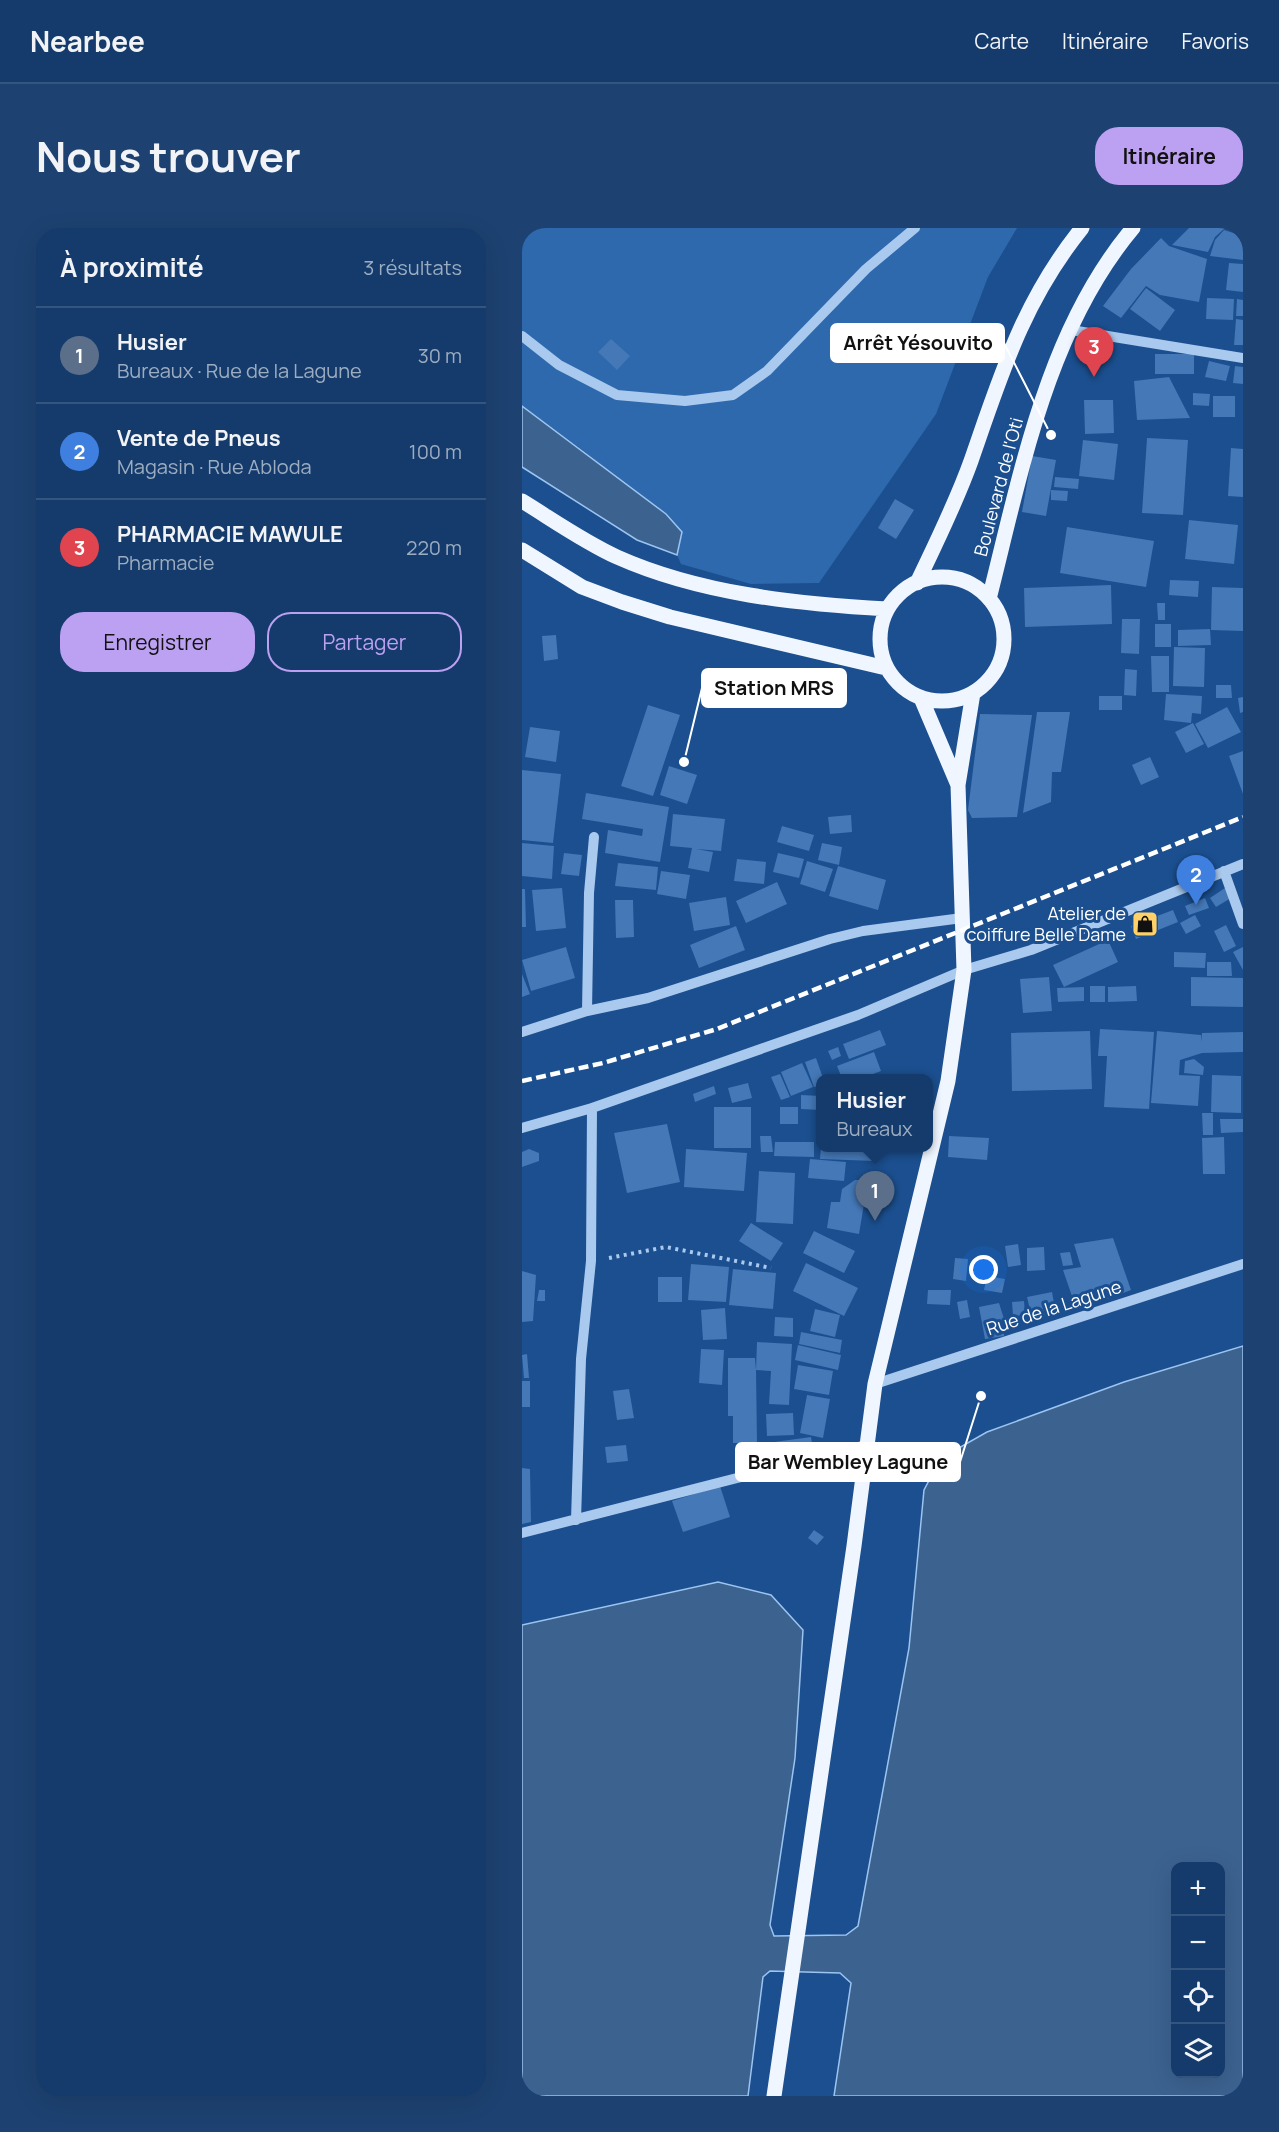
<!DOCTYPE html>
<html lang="fr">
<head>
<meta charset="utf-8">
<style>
	:root { --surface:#143b6b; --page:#1d4271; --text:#f1f3f6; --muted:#9dadc1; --line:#33557e; --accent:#bca0f2 }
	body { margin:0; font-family:Manrope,sans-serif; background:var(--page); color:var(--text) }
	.controls { position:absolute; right:18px; bottom:18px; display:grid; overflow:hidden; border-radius:12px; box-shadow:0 6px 24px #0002 }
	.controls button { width:54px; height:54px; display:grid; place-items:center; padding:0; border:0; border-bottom:2px solid var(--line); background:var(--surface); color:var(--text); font:30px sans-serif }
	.you { position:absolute; left:462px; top:1042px; width:21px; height:21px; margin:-15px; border:4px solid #fff; border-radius:50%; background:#1a73e8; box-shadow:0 0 0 9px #1a73e833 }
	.badge { display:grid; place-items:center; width:39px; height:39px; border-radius:50%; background:var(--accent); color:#fff; font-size:20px; font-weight:700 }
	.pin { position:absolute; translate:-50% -50px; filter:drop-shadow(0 2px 3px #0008) }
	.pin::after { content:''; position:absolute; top:32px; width:21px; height:18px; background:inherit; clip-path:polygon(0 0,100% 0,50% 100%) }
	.popup { position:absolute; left:294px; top:846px; width:117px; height:78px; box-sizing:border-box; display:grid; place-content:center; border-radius:12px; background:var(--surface); filter:drop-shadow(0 2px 4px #0005); font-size:20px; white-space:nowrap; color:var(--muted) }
	.popup b { font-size:22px; color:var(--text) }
	.popup::after { content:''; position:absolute; left:50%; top:100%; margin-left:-12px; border:12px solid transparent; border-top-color:var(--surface) }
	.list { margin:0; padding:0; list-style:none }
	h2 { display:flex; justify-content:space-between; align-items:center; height:78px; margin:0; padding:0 24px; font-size:26px }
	h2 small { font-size:20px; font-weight:400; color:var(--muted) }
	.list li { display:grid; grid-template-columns:39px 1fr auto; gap:18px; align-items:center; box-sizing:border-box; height:96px; padding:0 24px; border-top:2px solid var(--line) }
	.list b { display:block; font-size:22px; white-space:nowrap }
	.list p { margin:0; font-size:20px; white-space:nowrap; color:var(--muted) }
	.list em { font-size:20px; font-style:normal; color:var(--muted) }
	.actions { display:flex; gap:12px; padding:18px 24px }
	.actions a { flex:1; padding:14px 0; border:2px solid var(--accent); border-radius:24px; text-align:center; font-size:21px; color:var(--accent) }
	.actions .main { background:var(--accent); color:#111 }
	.icon { flex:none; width:33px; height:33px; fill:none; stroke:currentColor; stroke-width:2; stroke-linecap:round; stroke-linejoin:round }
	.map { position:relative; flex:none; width:721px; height:1868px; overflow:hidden; border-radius:24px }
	header { display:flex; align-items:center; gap:36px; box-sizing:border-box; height:84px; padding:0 30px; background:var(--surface); border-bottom:2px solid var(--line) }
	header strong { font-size:28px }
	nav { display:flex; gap:33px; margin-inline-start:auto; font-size:21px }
	.intro { display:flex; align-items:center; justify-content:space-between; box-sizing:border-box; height:144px; padding:0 36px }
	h1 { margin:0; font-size:42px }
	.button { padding:15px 27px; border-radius:24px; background:var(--accent); color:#111; font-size:21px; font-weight:700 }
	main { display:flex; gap:36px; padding:0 36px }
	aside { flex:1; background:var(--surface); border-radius:24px; box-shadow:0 6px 24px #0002 }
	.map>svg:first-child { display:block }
	.green { fill:#2e69ad }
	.water { fill:#3c6290; stroke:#9cc4f0; stroke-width:1.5; fill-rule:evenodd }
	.building { fill:#4478b7 }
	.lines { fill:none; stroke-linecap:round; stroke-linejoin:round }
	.path { stroke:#a9c9ee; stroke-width:4; stroke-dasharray:3 4.5; stroke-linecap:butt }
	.minor { stroke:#a9c9ee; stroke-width:10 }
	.major { stroke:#f0f6ff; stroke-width:15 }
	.rail { stroke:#fff; stroke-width:4.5; stroke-dasharray:10 4.5; stroke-linecap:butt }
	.labels { text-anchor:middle; stroke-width:6; stroke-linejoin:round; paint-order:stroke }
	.street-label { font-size:18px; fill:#fff; stroke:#1b4f8f }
	.poi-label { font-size:18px; fill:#fff; stroke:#1b4f8f; text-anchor:end }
	.leader { fill:none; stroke:#fff; stroke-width:2 }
	.callout-dot { fill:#fff; stroke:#1b4f8f; stroke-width:2 }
	.callout { fill:#fff; stroke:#fff; stroke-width:2 }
	.callout-label { font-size:20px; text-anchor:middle; font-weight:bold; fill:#111 }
</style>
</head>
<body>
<header>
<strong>Nearbee</strong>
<nav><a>Carte</a><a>Itinéraire</a><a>Favoris</a></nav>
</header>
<div class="intro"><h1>Nous trouver</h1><a class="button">Itinéraire</a></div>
<main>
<aside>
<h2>À proximité<small>3 résultats</small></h2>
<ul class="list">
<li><span class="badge" style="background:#5c6f8a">1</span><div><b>Husier</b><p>Bureaux · Rue de la Lagune</p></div><em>30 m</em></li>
<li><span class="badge" style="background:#3f7fe0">2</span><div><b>Vente de Pneus</b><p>Magasin · Rue Abloda</p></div><em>100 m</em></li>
<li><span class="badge" style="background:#e0444e">3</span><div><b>PHARMACIE MAWULE</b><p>Pharmacie</p></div><em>220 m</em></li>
</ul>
<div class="actions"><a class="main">Enregistrer</a><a>Partager</a></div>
</aside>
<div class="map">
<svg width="721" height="1868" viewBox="0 0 721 1868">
	<rect width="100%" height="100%" fill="#1b4f8f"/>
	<path class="green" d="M0,0H495L466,49L414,186L297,355L229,356L159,336L155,327L160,304L59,221L0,178Z"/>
	<path class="water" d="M0,178L144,286L160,304L155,327L115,312L0,239Z
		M721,1118V1868H312L329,1755L318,1745L248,1743L241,1749L226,1868H0V1397L196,1354L249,1367L281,1402L273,1530L248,1697L252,1708L324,1707L336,1698L387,1420L402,1262L419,1230L465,1204L602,1154ZM654,1638H698V1846H654Z"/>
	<path class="building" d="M667,0H703L693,9L686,24L650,17Z
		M702,2L721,8V32L688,28L693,12Z
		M639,10L647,18L685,31L677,74L638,67L624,58L599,90L581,78L609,41Z
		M707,35L721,36V64L704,62Z
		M624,60L653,82L638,103L608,81Z
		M685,70L712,71L711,92L684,91Z
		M715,71L721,72V88H714Z
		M714,91L721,92V117H712Z
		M89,111L108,128L95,142L76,124Z
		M633,126H672V146H633Z
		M687,133L708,138L704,153L683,149Z
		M713,138L721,139V156L711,155Z
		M647,149L668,190L615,192L612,153Z
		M671,165L688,166L687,178L671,177Z
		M691,168H713V189H691Z
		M562,172H591L592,205L563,206Z
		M625,210L666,212L661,287L620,285Z
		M561,212L596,216L592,252L557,248Z
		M709,220L721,221V269L706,268Z
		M510,228L534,232L524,288L500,284Z
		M533,249L557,251L556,261L532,259Z
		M529,262L546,263L545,273L529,272Z
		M373,271L392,282L374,311L356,300Z
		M667,292L716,297L712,336L663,331Z
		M545,299L632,313L624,359L538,345Z
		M648,352L677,353L676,369L647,367Z
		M589,357L590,396L503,399L502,360Z
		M690,359L721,360V403L689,402Z
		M635,375H643V392H636Z
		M600,391H618L617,426L599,425Z
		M633,396H649V419H633Z
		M688,401L689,417L656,418V402Z
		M34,407L36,431L22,433L20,408Z
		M652,419L683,420L682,459L651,458Z
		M629,428H647V464H630Z
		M603,441L615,442L614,468L602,467Z
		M694,457H709L710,470H694Z
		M644,466L680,468L679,486L670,485L669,495L642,492Z
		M577,468H600V482H577Z
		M721,469V484L718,485L716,470Z
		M126,477L158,487L131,568L99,558Z
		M705,479L719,504L686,520L673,496Z
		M515,484H548L539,544H530L529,574L501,585Z
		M458,486L510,487L495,589L450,590L446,582Z
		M671,495L682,516L664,525L653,504Z
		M8,499L38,503L34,534L3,529Z
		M721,523V566L707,528Z
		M628,529L637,549L619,557L610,537Z
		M147,538L175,547L165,576L138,567Z
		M0,542L39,546L31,615L0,612Z
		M64,565L147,579L138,634L83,625L86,602L120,608L121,601L60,591Z
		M151,586L203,591L199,623L174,621L191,624L187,644L166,640L170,620L148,618Z
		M329,587L330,604L308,606L306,589Z
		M260,598L292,607L287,623L255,614Z
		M0,615L32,618L30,651L0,648Z
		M300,615L320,619L317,637L296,632Z
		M42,625L60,627L57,648L39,646Z
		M256,625L282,631L277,650L251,644Z
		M215,631L244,634L242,656L212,653Z
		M285,633L311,641L303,664L278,656Z
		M96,635L136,639L134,662L93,658Z
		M316,638L364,652L356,682L307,668Z
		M139,643L168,647L164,671L135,666Z
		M255,654L265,676L224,695L214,673Z
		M40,660L44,700L14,703L10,662Z
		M703,660L709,670L694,679L688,670Z
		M0,661H3L4,699H0Z
		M204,669L208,697L172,703L167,675Z
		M683,670L687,680L667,687L663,678Z
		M93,672H111L112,709L94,710Z
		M651,682L656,694L614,711L609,698Z
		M673,687L679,698L664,706L658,695Z
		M704,697L714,718L702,724L692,703Z
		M214,698L223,722L177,740L168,717Z
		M586,712L596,734L542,759L531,737Z
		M44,719L53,750L9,763L0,732Z
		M721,719V742L711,724Z
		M652,724L684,725L683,740L652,739Z
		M685,734H709L710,748H685Z
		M0,746L8,766L0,769Z
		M527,749L530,783L501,785L498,751Z
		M669,749L721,750V779L669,778Z
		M568,758H583V774H568Z
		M614,758L615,773L586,774V759Z
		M562,759V773L536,774L535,760Z
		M578,801L632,804L627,881L582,879L585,828H576Z
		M358,802L364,817L327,831L321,816Z
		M568,803L570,861L490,863L489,805Z
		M635,803L679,807V814L680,805L721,804V824L680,825L658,832L657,847L678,848L676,878L629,875Z
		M316,819L319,828L310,832L306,823Z
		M352,824L359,843L340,850H320L315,838Z
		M294,830L301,850L299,857L292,859L283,834Z
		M672,831L682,839L681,847L662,845L663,833Z
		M280,835L291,859L269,868L259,844Z
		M258,846L268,869L259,872L249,849Z
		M690,847L719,848V885L689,884Z
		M226,855L230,870L210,875L206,860Z
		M192,858L194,866L173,874L171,866Z
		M279,867L299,868V882L279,881Z
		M192,879H229V920H192Z
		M258,879H276V896H258Z
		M680,885H691V907H681Z
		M698,891H721V904L699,905Z
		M145,896L158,954L105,965L92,905Z
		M238,908H249L251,924H239Z
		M427,908L467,910L465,932L426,929Z
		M702,909L703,946H681L680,910Z
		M253,914H292V929L252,928Z
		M299,920H354L353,933L298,931Z
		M7,921L17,925V933L0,939V924Z
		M164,921L225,925L222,963L162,959Z
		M288,931L324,934L322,953L286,950Z
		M237,943L273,945L271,996L234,994Z
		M333,952H346L337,1006L305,1000L309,974H318L320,961Z
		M229,995L261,1015L249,1033L217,1013Z
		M292,1003L333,1023L322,1045L281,1025Z
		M591,1010L609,1062L575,1075L553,1077L541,1042L559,1039L552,1016Z
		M496,1016L499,1037L486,1039L483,1018Z
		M522,1019L523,1042L505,1043V1020Z
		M548,1024L551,1037L541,1038L538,1025Z
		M433,1030L446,1031L444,1053L431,1051Z
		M284,1035L336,1060L322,1088L271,1063Z
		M169,1036L207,1039L204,1074L166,1072Z
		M211,1041L254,1045L251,1081L207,1077Z
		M0,1043L14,1047L11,1093L0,1094Z
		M465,1048L483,1051L480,1065L462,1062Z
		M136,1049H160V1074H136Z
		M17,1062H23V1073H15Z
		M406,1062H429L428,1077L405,1076Z
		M530,1064L534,1086L510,1091L505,1069Z
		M445,1072L448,1089L438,1091L435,1074Z
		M502,1073L503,1087L491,1088L490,1074Z
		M477,1075L483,1094L482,1108L463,1111L457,1079Z
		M203,1080L205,1111L181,1112L179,1082Z
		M293,1081L318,1087L313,1109L288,1103Z
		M253,1089L271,1090V1109L252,1108Z
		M279,1104L320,1112L318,1125L277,1116Z
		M235,1114L270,1116L267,1177L247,1176L249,1143L234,1142L235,1215H211V1188H206V1130H233L234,1142Z
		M276,1117L319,1127L316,1142L273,1132Z
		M179,1121L202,1122L200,1157L177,1155Z
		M5,1126L7,1150H2L0,1127Z
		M276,1137L311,1143L307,1167L272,1161Z
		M0,1153H8V1179H0Z
		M107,1161L112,1190L95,1192L91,1163Z
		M285,1167L308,1171L301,1210L278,1205Z
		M271,1185L272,1207L245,1208L244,1186Z
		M289,1209L292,1227L247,1234L245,1215Z
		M104,1217L106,1233L85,1235L83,1219Z
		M0,1240L8,1241L9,1294L0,1296Z
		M198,1258L208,1289L161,1304L150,1273Z
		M292,1302L302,1309L295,1317L286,1310Z"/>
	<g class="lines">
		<path class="path" d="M87,1030L144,1019L249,1040"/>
		<path class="minor" d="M549,102L721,130
			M0,108L37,137L95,167L163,173L211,167L245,143L344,41L393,0
			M702,643L721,696
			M65,783L67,665L72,609
			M0,804L65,783L126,770L308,711L341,703L440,690
			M0,900L70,880L336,787L442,742L509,722L721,636
			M353,1156L721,1036
			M54,1292L59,1131L69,1033L70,880
			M0,1305L344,1217"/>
		<path class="major" d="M0,273C31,292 62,314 95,329C178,366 275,376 365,381
			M0,322L60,359L100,374L148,389L364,440
			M358 411a62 62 0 1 1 124 0a62 62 0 1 1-124 0Z
			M395,355C414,315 434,275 449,233C479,147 501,73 560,0
			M467,371C499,245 525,102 611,0
			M399,470L436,557
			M252,1868L332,1318L353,1156L426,853L442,742L436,557L451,465"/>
		<path class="rail" d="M0,853L81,835L195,801L721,589"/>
	</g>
	<defs>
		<symbol id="shop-square" viewBox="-11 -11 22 22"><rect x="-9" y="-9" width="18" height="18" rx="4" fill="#ffd166" stroke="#1b4f8f"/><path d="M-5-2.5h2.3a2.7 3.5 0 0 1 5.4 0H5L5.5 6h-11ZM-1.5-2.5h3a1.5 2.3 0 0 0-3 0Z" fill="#111"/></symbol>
	</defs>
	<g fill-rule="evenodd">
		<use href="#shop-square" x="608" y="681" width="30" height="30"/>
	</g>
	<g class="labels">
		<g class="street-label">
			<text transform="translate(477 259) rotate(-75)" y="6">Boulevard de l'Oti</text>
			<text transform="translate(532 1080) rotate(-18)" y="6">Rue de la Lagune</text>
		</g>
		<g class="poi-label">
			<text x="604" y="692">Atelier de<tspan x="604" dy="21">coiffure Belle Dame</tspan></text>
		</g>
	</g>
	<path class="leader" d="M529 207L482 115M162 534L180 460M459 1168L438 1234"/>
	<g class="callout-dot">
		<circle cx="529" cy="207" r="6"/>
		<circle cx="162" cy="534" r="6"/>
		<circle cx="459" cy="1168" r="6"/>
	</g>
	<g class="callout">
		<rect x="309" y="96" width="173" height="38" rx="6"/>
		<rect x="180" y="441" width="144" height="38" rx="6"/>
		<rect x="214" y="1215" width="224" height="38" rx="6"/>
	</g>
	<g class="callout-label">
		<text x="396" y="122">Arrêt Yésouvito</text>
		<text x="252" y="467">Station MRS</text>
		<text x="326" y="1241">Bar Wembley Lagune</text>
	</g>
</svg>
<div class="controls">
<button>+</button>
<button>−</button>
<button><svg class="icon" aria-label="locate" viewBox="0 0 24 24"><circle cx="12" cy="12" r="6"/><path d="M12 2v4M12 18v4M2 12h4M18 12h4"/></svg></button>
<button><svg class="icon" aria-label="layers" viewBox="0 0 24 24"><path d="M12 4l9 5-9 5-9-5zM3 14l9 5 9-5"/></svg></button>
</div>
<div class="you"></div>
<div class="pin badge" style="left:353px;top:993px;background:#5c6f8a">1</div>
<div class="popup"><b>Husier</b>Bureaux</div>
<div class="pin badge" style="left:674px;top:677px;background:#3f7fe0">2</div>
<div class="pin badge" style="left:572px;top:149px;background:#e0444e">3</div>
</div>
</main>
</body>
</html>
